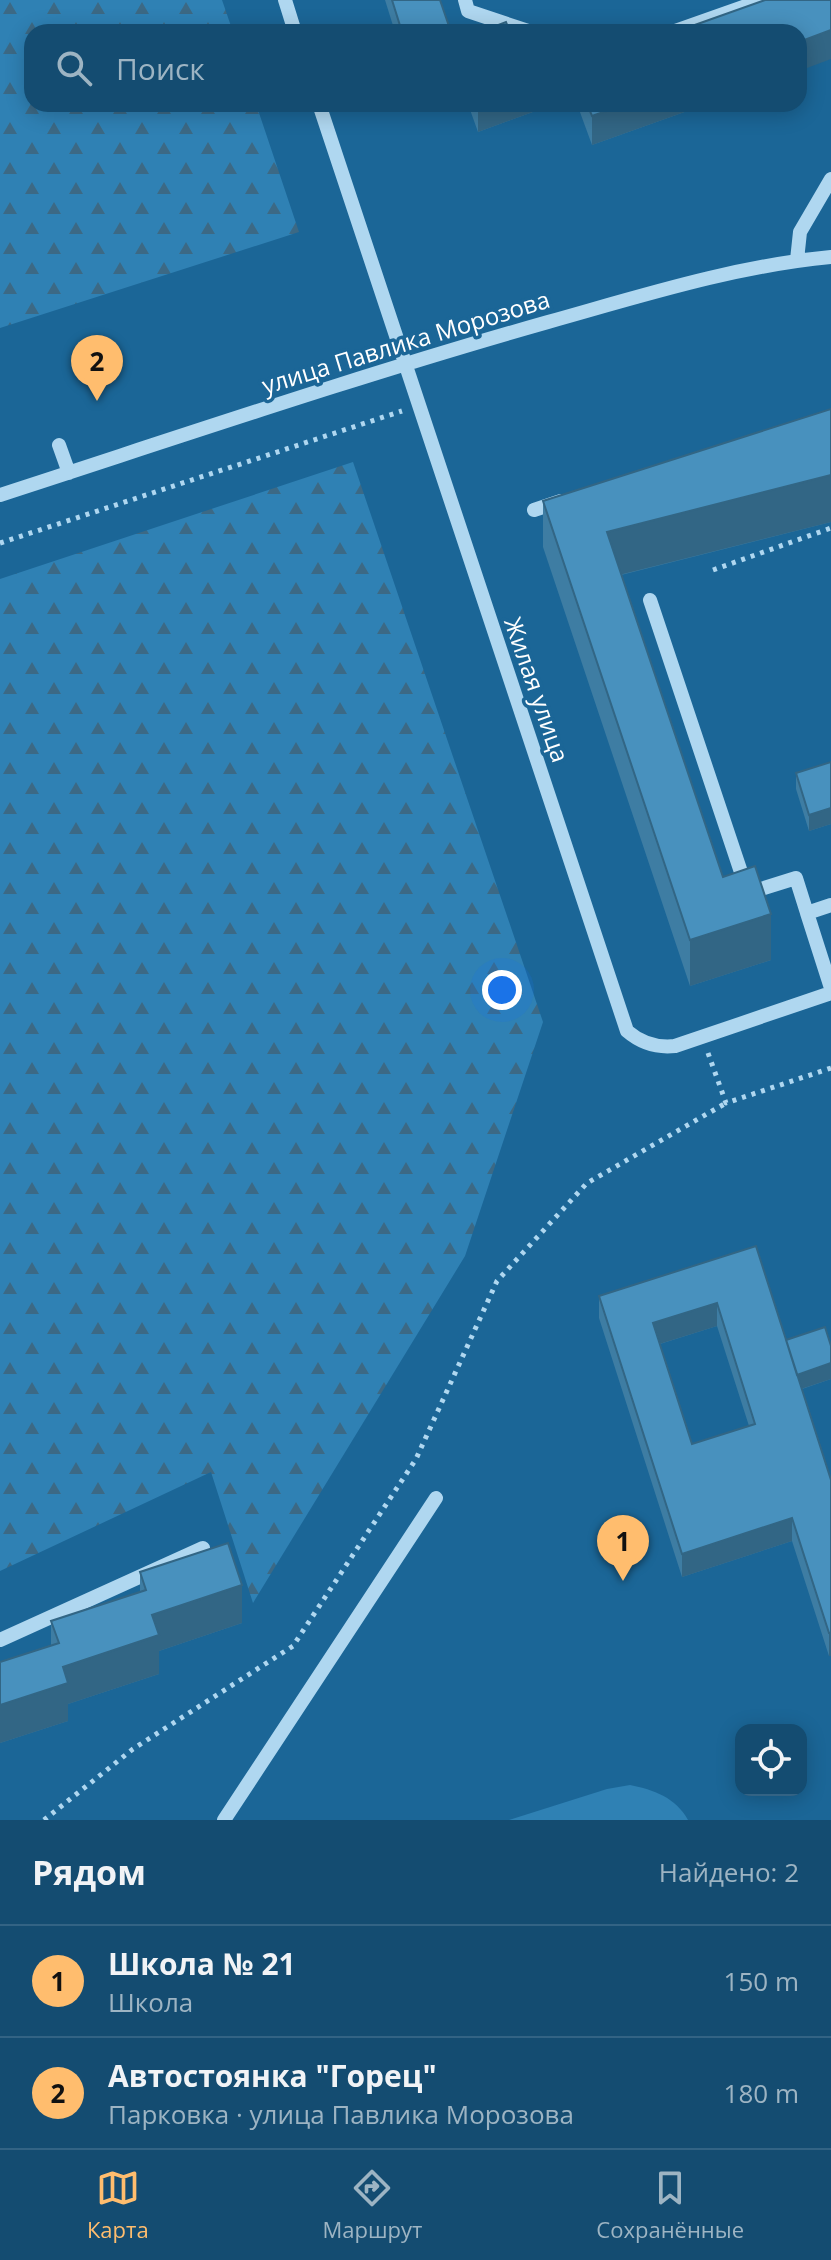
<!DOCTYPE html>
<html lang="ru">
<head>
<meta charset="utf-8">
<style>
	:root { --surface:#144c71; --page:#1d5376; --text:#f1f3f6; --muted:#9db4c3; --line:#336384; --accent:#ffbd6e }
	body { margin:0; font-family:"Open Sans",sans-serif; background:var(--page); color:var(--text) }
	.controls { position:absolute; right:24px; bottom:24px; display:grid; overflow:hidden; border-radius:16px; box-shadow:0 4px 20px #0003 }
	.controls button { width:72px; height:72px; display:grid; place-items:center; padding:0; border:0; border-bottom:2px solid var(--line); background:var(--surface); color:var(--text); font:40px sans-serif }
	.you { position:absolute; left:502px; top:990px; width:28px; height:28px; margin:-20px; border:6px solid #fff; border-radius:50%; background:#1a73e8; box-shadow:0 0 0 12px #1a73e833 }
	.badge { display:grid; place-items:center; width:52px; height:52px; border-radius:50%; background:var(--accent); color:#111; font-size:26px; font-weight:700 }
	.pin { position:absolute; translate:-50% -66px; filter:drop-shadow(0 2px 4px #0008) }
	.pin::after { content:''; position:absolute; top:42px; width:28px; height:24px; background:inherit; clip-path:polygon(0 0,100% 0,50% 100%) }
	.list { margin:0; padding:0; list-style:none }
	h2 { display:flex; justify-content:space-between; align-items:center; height:104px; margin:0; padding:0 32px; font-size:34px }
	h2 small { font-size:26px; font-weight:400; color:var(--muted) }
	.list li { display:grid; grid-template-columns:52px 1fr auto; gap:24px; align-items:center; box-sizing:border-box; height:112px; padding:0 32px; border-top:2px solid var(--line) }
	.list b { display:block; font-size:30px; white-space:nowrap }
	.list p { margin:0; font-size:26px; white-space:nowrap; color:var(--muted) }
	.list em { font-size:26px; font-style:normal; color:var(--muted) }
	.icon { flex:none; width:44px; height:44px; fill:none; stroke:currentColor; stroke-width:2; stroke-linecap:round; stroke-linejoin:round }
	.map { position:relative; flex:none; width:831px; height:1820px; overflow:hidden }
	.search { position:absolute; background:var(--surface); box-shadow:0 4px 20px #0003; left:24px; right:24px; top:24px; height:88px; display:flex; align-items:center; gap:20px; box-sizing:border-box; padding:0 28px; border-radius:24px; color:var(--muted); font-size:30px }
	.sheet { height:328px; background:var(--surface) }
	nav { display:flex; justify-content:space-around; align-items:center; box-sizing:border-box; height:112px; border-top:2px solid var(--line); background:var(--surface); font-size:22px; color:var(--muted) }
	nav a { display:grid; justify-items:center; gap:4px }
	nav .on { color:var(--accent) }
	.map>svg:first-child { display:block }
	.forest { fill:url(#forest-firs) }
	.park { fill:#2f81b4 }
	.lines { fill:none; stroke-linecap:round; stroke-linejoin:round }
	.path { stroke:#afd7f0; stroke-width:5; stroke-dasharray:4 6; stroke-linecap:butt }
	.minor { stroke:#afd7f0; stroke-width:14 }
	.wall { fill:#3e7da3; fill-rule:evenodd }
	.shaded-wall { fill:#326685 }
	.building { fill:#4891be; stroke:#326685; stroke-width:2; fill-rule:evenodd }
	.labels { text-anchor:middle; stroke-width:7; stroke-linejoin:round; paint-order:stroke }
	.street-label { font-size:24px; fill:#fff; stroke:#1b6697 }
</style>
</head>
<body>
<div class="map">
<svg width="831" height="1820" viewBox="0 0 831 1820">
	<defs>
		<pattern id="forest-firs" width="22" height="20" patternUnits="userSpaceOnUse" patternTransform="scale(2)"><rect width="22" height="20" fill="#2f81b4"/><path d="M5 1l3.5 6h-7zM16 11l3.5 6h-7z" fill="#3c6985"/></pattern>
	</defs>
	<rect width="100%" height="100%" fill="#1b6697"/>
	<path class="forest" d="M0,0H222L233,32H32V104H256L299,232L0,328Z
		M353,462L543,1022L465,1256L253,1603L211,1472L0,1571V579Z"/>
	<path class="park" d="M630,1785C654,1790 675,1797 688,1820H509L607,1789Z"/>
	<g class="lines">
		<path class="path" d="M0,543L402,411
			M713,570L831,528
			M708,1053L726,1103L831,1068
			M44,1820L133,1749L293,1646L416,1459L497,1281L587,1183L726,1103"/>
		<path class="minor" d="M285,0L295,32
			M465,0L468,11L531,32
			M672,32L763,0
			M319,104L627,1031C641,1043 657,1048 675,1046L831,993
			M797,260L800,232L831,179
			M59,445L69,473
			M0,495C182,436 364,374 548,322C641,296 735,266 831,257
			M534,510L561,501
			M650,600L748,893L796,878L807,913
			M831,905L807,913L831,988
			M0,1640L203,1548
			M224,1820L436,1498"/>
	</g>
	<path class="wall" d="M385,0H440L451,32H395Z
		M468,104H555L478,132Z
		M577,104H707L592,145Z
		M831,409V522L621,575L723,877L771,960L690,986L543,547V501Z
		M831,762V824L809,831L796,789V773Z
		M756,1246L786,1340L831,1346V1379L802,1389L831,1480L829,1656L792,1541L682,1577L599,1318V1296ZM717,1326L749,1426L692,1444L660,1344Z
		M140,1572L242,1623L159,1651V1674L68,1704V1721L0,1743V1662L51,1645V1621L140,1592Z"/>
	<path class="shaded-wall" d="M831,30V59L799,71V42Z
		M492,104H555L478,132V109Z
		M626,104H707L592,145V116Z
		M831,475V522L607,578V532Z
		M831,808V824L809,831V815Z
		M771,914V960L690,986V940Z
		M717,1303V1326L653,1346V1323Z
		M831,1363V1379L795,1391V1375Z
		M792,1518V1541L682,1577V1554Z
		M242,1585V1623L159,1651V1674L68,1704V1721L0,1743V1705L152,1615Z
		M829,1633H831V1656H829Z"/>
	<path class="building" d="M392,0H440L451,32H402Z
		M765,0H831V30L799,42V32H675Z
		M506,22L510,32H480Z
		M477,104H492L478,109Z
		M587,104H626L592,116Z
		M831,409V475L607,532L723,877L755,866L771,914L690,940L543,501Z
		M831,762V808L809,815L796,773Z
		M756,1246L831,1480V1633H829L792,1518L682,1554L599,1296ZM717,1303L755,1424L692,1444L653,1323Z
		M825,1327L831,1346V1363L797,1375L786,1340Z
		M228,1543L242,1585L152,1615L159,1635L63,1667L68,1683L0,1705V1662L59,1643L51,1621L146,1590L140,1572Z"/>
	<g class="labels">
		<g class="street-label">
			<text transform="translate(406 343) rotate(-17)" y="8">улица Павлика Морозова</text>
			<text transform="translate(536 690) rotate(71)" y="8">Жилая улица</text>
		</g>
	</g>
</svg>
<div class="controls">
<button><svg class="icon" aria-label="locate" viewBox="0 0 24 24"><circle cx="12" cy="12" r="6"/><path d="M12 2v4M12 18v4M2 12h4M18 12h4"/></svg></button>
</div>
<div class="you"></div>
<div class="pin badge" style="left:623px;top:1581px">1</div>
<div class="pin badge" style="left:97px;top:401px">2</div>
<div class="search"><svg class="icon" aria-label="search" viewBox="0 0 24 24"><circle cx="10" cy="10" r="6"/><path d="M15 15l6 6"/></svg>Поиск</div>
</div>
<section class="sheet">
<h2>Рядом<small>Найдено: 2</small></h2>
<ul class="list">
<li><span class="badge">1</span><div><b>Школа № 21</b><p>Школа</p></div><em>150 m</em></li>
<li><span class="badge">2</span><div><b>Автостоянка &quot;Горец&quot;</b><p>Парковка · улица Павлика Морозова</p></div><em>180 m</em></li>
</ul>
</section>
<nav>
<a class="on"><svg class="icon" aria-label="map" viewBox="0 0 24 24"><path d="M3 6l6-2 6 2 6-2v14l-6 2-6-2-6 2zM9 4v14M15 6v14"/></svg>Карта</a>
<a><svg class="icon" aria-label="directions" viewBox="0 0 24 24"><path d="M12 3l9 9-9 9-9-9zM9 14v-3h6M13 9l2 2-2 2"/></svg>Маршрут</a>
<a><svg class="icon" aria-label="saved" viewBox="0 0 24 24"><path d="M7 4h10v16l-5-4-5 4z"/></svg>Сохранённые</a>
</nav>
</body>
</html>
